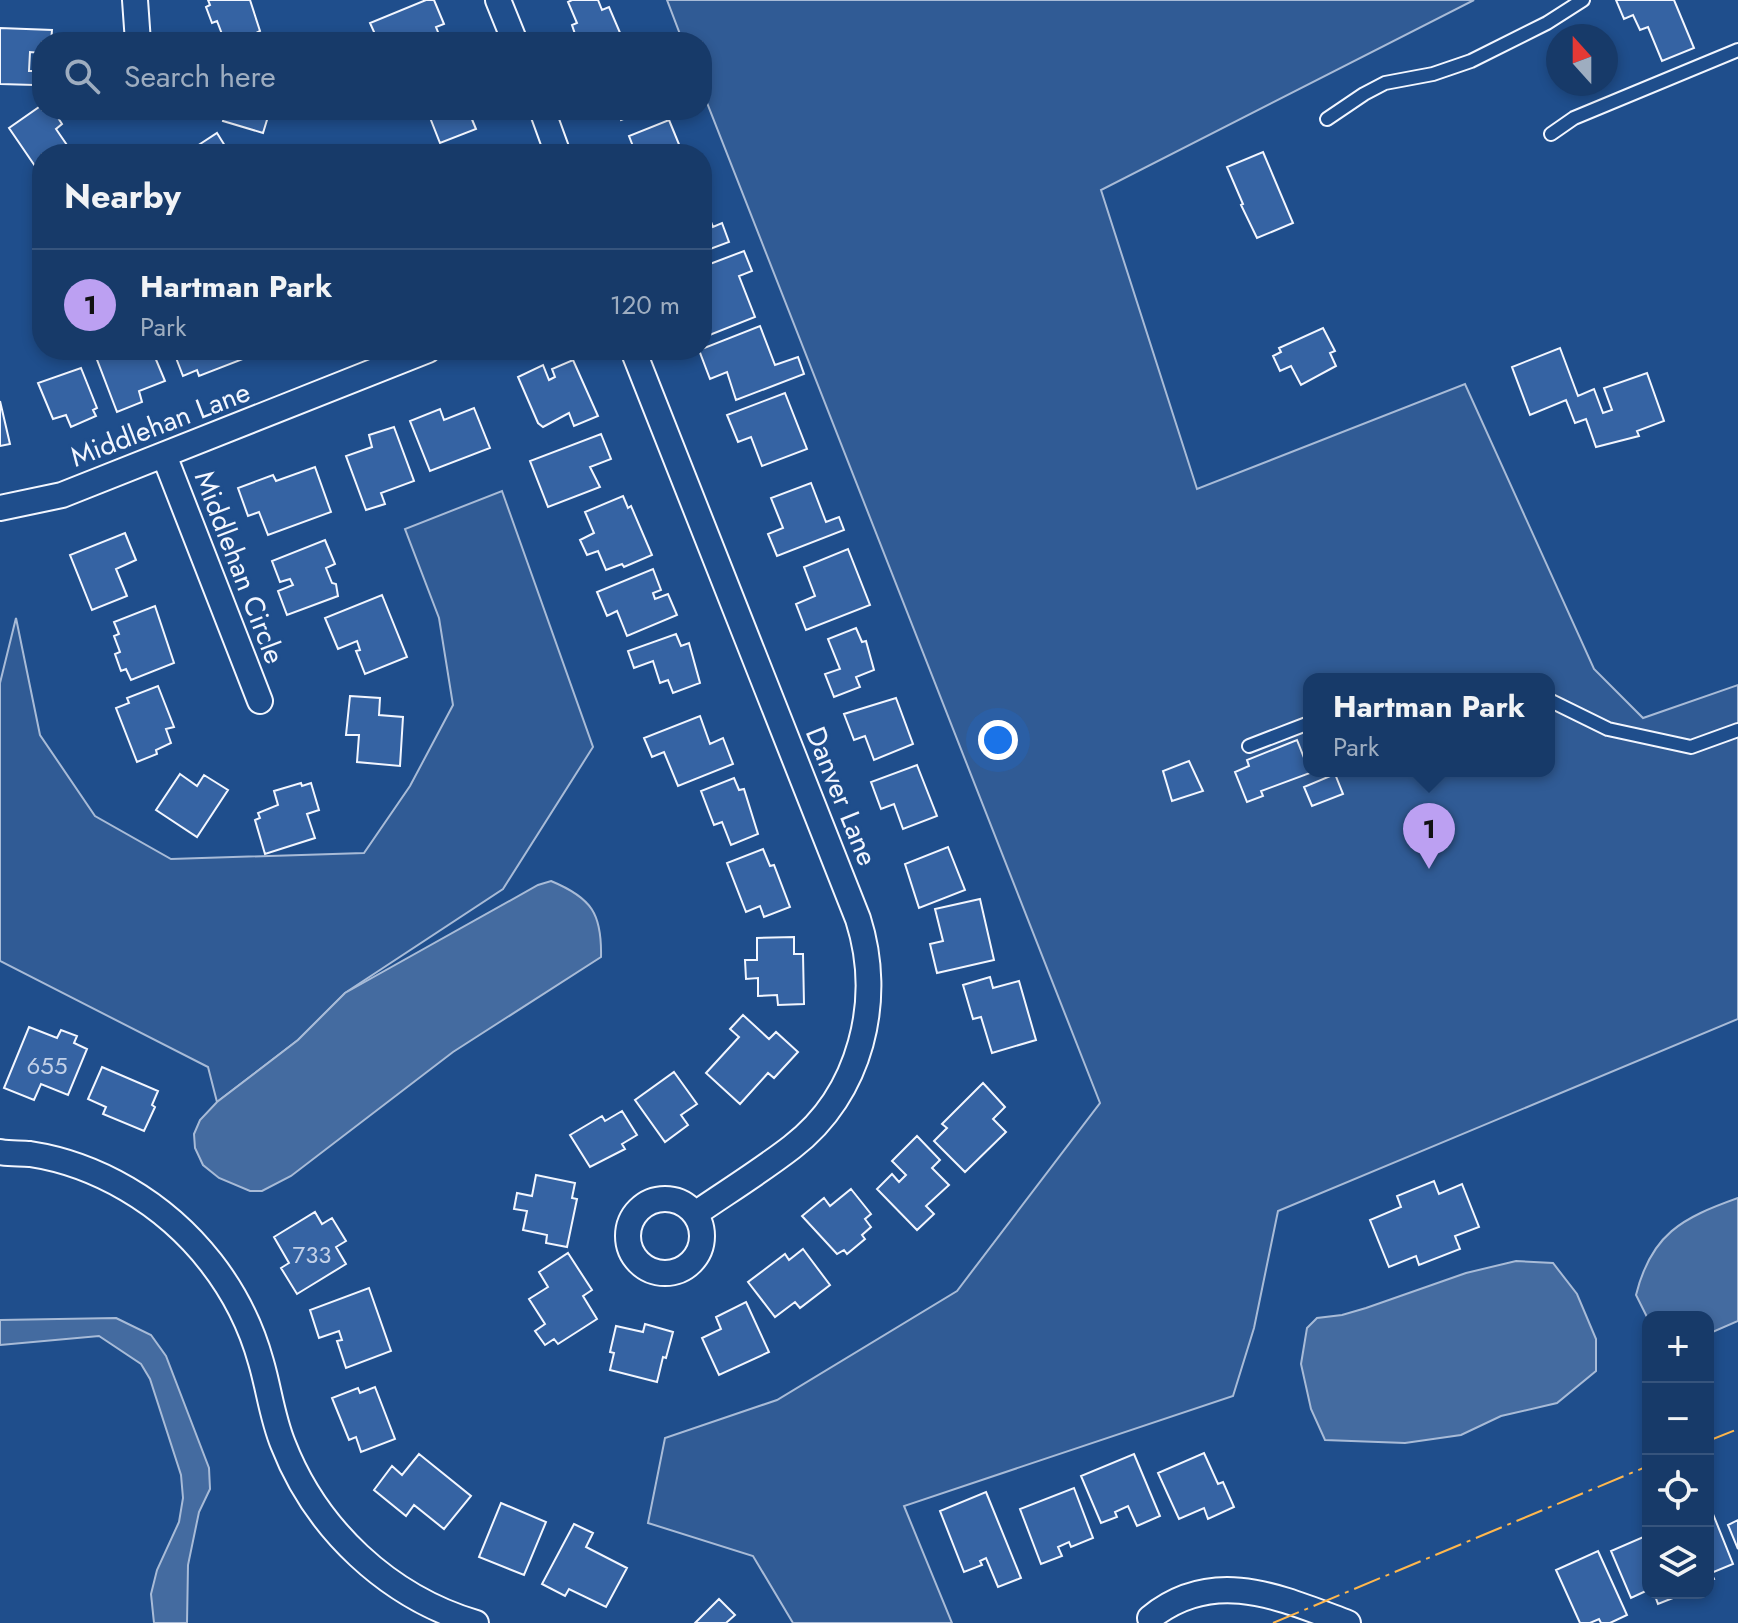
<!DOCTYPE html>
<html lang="en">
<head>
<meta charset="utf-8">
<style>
	:root { --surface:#173a69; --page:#20416f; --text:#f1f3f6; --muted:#9eadc0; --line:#36547d; --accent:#bca0f2 }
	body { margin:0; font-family:Jost,sans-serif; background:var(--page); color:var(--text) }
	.controls { position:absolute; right:24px; bottom:24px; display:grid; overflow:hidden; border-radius:16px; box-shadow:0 4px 12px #0003 }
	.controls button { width:72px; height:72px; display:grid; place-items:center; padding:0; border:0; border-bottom:2px solid var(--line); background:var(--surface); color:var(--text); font:40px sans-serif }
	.compass { position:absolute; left:1546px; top:24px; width:72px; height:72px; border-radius:50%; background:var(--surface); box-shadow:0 4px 12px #0003; rotate:339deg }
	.you { position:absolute; left:998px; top:740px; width:28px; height:28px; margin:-20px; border:6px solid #fff; border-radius:50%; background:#1a73e8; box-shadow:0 0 0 12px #1a73e833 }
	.badge { display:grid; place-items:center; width:52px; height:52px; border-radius:50%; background:var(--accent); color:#111; font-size:26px; font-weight:700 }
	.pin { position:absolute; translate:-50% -66px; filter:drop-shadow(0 2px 4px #0008) }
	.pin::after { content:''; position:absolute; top:42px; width:28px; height:24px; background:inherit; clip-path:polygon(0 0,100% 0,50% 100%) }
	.popup { position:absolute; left:1303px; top:673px; width:252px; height:104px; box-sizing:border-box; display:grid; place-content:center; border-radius:16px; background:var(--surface); filter:drop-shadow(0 2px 6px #0005); font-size:26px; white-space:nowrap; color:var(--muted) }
	.popup b { font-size:30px; color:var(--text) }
	.popup::after { content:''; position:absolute; left:50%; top:100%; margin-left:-16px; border:16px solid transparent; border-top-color:var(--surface) }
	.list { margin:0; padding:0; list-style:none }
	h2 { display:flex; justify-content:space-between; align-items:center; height:104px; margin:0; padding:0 32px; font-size:34px }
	h2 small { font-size:26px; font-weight:400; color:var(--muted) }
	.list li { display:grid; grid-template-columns:52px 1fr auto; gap:24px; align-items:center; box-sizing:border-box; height:112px; padding:0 32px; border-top:2px solid var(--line) }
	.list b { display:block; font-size:30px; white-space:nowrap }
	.list p { margin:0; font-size:26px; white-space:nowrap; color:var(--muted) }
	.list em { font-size:26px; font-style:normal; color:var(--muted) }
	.icon { flex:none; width:44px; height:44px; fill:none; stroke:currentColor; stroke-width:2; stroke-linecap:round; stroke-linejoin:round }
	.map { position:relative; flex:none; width:1738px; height:1623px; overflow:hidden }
	.search { position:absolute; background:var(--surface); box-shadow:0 4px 12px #0003; left:32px; top:32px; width:680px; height:88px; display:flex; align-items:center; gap:20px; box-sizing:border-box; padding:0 28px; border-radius:32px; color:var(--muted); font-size:30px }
	.panel { position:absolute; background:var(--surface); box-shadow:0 4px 12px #0003; left:32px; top:144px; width:680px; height:216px; border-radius:32px }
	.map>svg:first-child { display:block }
	.built { fill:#305b95; stroke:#a8bbd7; stroke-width:2; fill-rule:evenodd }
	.water { fill:#446ba0; stroke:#a8bbd7; stroke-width:2 }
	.building { fill:#3563a3; stroke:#f2f6ff; stroke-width:2 }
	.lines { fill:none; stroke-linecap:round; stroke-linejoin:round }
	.lane-casing { stroke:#f2f6ff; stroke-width:16 }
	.street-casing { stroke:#f2f6ff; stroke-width:28 }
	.lane { stroke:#1f4e8c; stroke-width:12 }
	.street { stroke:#1f4e8c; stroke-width:24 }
	.power { stroke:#ffb74d; stroke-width:2; stroke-dasharray:28 6 4 6; stroke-linecap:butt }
	.labels { text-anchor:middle; stroke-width:6; stroke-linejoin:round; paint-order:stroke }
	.number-label { font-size:24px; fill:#c3d1e8 }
	.street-label { font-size:28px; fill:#f2f6ff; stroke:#1f4e8c }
</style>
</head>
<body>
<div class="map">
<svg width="1738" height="1623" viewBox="0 0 1738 1623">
	<rect width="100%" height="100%" fill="#1f4e8c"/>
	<path class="built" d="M667,0H1474L1101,190L1197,489L1465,384L1594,669L1643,718L1738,685V1019L1278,1211L1254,1328L1233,1396L904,1506L952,1623H793L753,1556L648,1523L665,1438L777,1400L957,1291L1100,1103L702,90V42H683ZM1309,679H1549V771H1309Z
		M502,491L593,747L503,889L345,993L298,1040L217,1102L208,1067L0,961V683L16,618L40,735L95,816L171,859L364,853L410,786L453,705L439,618L405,529Z"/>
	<path class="water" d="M551,881C592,898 602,914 601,957L453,1052L291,1176L262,1191H250L219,1178L203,1165L195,1148L194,1134L200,1120L217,1102L298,1040L345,993L538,885Z
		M1738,1198V1321L1708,1334V1317L1648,1319L1636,1295C1651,1234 1682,1218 1738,1198Z
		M1516,1261L1553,1263L1577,1294L1596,1339V1371L1557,1403L1501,1416L1461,1435L1405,1443L1325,1440L1311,1409L1301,1364L1307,1328L1317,1318L1342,1315L1366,1308L1466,1273Z
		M116,1318L151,1335L166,1356L209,1468L210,1489L199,1512L188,1565L187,1623H154L151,1594L157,1570L179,1522L183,1498L181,1475L150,1379L141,1364L99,1336L0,1345V1320Z"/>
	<path class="building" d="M208,0H250L260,31L238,42H225L217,21L212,23L206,7L210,5Z
		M426,0H434L444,24L436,27L442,42H389L387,37L378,41L370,23Z
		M572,0H598L602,10L609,7L624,42H581L580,39L577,40L572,25L577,23L568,2Z
		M1616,0H1674L1694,48L1662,61L1648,27L1640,30L1633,15L1624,19Z
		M0,28L52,30L51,42H42V53L30,52L29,71H34V85L0,84Z
		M42,105V110H53L62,124L56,129L69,148L60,154H42V166L37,169L9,128Z
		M226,110H270L263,133L223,121Z
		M427,110H477L479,114L471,117L476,129L440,143Z
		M617,110H647L621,120Z
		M669,120L683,154H636L629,136Z
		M217,133L230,154H198L194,148Z
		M1263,152L1293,223L1257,238L1241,205L1243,204L1227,167Z
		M702,198L713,227L722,223L729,242L702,252Z
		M744,251L752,271L739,276L755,317L702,338V267Z
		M760,326L775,365L798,357L804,374L736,400L727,372L710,379L699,350Z
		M1323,328L1335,351L1330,353L1336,366L1301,385L1291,366L1280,371L1273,356L1281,352L1279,348Z
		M1560,348L1578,396L1594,389L1603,413L1612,410L1604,388L1647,373L1664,421L1637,431L1639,436L1596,447L1586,419L1575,423L1566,400L1530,415L1512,367Z
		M114,350H152L165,381L139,391L142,402L117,412L96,357Z
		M173,350H240L243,359L199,376L197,370L183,376Z
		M573,360L598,416L574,426L569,413L543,427L538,423L518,377L543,365L549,380L555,377L552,369Z
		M81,368L97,408L93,410L96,416L71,427L66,415L53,419L38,383Z
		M785,393L807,449L762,466L751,437L738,442L727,415Z
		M0,401L10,444L0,446Z
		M474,408L490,448L430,471L410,421L440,409L444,420Z
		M394,427L414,481L381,493L385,504L366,510L346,456L372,447L369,435Z
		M601,434L611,459L590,467L600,487L548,507L530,461Z
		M315,467L331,512L268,535L259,512L248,516L238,488L273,475L276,481Z
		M811,483L826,522L839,517L844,530L777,556L768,534L783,528L771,498Z
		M623,496L628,508L631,506L652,555L624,567L622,564L606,570L598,551L587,555L580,540L594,533L585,512Z
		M125,533L136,560L116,569L127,596L92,610L70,555Z
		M325,540L335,564L326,568L332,583L336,584L338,596L287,615L278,591L293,585L290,579L280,582L272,561Z
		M848,549L870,605L806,630L796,604L815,596L804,567Z
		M653,569L661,590L653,593L655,599L668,594L677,615L627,636L617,611L607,616L597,592Z
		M382,595L407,657L365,674L356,651L360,650L357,641L338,649L325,618Z
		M155,606L174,663L131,680L126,669L121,671L115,654L120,652L114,636L119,634L114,622Z
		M856,628L862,642L866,641L874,670L856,677L860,687L834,697L825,674L840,669L828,639Z
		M676,634L681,646L689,643L700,683L673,693L668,680L660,683L653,661L634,668L628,651Z
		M158,686L174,727L166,729L171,743L156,750L157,754L137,762L116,708L129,703L127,698Z
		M350,696L380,698L379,715L403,717L400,766L357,762L359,735H346Z
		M896,698L913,744L874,760L865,736L854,740L844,714Z
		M700,716L710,744L723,738L733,764L678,786L664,752L652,757L644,738Z
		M1297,740L1310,773L1261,791L1263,796L1247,802L1235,772L1249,766L1247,760Z
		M1189,761L1203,791L1172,801L1163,771Z
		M917,765L937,816L903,829L894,804L881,809L871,782Z
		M180,774L197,786L204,775L228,790L197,837L156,810Z
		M1335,774L1343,794L1312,806L1304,787Z
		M734,778L739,790L744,789L758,834L731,845L722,822L714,825L701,791Z
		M301,783L302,786L311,783L319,810L307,814L315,838L265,854L255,820L260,818L258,813L278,805L274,791Z
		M948,847L965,890L919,908L905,864Z
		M763,849L770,866L774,865L790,907L764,917L760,906L746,912L727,863Z
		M980,899L994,960L937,973L930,944L943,941L935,909Z
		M794,937V954H803L804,1004L778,1005L777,995L758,996V978L746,979L745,960H757V938Z
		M990,977L993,988L1019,981L1036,1040L992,1053L981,1017L973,1019L963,985Z
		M743,1015L769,1039L776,1032L798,1052L774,1078L768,1073L740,1104L706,1073L739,1037L730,1029Z
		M29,1027L57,1038L61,1030L77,1036L74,1043L87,1049L68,1095L41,1084L34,1100L4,1088Z
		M102,1067L158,1091L152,1105L155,1107L144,1131L103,1114L106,1107L88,1099Z
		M674,1072L697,1104L681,1115L688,1125L665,1142L635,1100Z
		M983,1083L1005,1107L993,1119L1006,1132L965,1172L934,1141L947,1128L942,1124Z
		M622,1111L637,1135L622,1144L625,1149L590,1167L570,1135L602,1116L605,1121Z
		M917,1136L940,1160L932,1168L949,1185L926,1206L934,1214L917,1230L877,1189L892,1174L899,1182L906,1175L892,1161Z
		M536,1175L575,1183L572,1198L577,1199L567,1247L546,1243L547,1235L523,1230L527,1211L514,1209L517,1193L532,1196Z
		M1434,1181L1439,1194L1462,1184L1479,1227L1455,1236L1460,1249L1419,1265L1416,1256L1389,1267L1370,1220L1401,1207L1397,1196Z
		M851,1189L871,1214L865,1219L871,1227L862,1235L865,1239L847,1254L844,1250L837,1254L802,1216L824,1198L830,1206Z
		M315,1212L322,1224L332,1218L346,1241L336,1247L346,1264L297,1294L281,1268L289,1263L274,1237Z
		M803,1249L830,1285L800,1308L795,1302L775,1317L748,1282L785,1254L789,1260Z
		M568,1253L592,1290L583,1296L597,1319L558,1344L554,1339L545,1345L535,1331L545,1324L529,1299L548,1287L539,1272Z
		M369,1288L391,1351L346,1368L337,1341L342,1340L339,1331L319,1338L310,1310Z
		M746,1302L769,1352L719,1375L702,1338L721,1329L716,1317Z
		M645,1324L673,1332L666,1358L663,1357L657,1382L610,1370L614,1353L610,1352L616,1326L643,1332Z
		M375,1387L395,1439L361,1452L356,1437L349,1440L332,1398L358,1388L360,1393Z
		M1204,1453L1218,1484L1223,1482L1234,1507L1208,1519L1204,1508L1179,1519L1158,1473Z
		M419,1454L471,1496L444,1529L414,1505L406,1516L374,1490L392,1466L402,1475Z
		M1134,1454L1160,1516L1137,1526L1128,1506L1115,1512L1117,1517L1101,1523L1081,1476Z
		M1074,1488L1093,1538L1071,1547L1069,1542L1058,1547L1062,1556L1041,1564L1020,1509Z
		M986,1492L1021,1578L998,1587L986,1558L980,1561L982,1565L964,1572L940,1511Z
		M501,1503L546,1522L524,1575L479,1557Z
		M1713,1514L1733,1564L1711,1573L1714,1579L1708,1581V1516Z
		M1738,1520V1549L1728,1525Z
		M574,1524L593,1533L586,1547L627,1568L606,1607L569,1589L565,1596L542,1584Z
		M1648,1535V1590L1631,1598L1611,1551Z
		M1598,1551L1627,1615L1610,1623H1601L1599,1619L1590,1623H1580L1556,1570Z
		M1654,1593H1683V1594L1658,1604Z
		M719,1599L735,1615L726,1623H695Z"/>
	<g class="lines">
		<defs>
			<path id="lane" d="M1327,119L1364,94L1385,83L1433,74L1471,61L1547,23L1583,0
				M1551,134L1574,118L1738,50
				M1549,700L1608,729L1691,747L1738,730
				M1249,746L1309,723"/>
			<path id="street" d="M135,0L138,42
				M498,0L515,42
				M542,110L558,154
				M633,350L858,919C884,1000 861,1094 792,1147C761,1171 727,1192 695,1214
				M164,455L260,701
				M0,508L62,495L428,350
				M0,1152C10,1154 20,1153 30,1154C63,1159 98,1172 127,1189C192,1227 241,1289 261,1362C269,1389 272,1417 283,1444C316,1529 388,1597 476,1623
				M628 1236a37 37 0 1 1 74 0a37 37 0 1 1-74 0Z
				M1150,1618C1214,1566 1281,1598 1348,1623"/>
		</defs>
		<use href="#lane" class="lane-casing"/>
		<use href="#street" class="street-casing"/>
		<use href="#lane" class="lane"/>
		<use href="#street" class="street"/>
		<path class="power" d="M1708,1441L1738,1429
			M1273,1623L1648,1466"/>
	</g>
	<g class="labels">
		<g class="number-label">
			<text x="47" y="1074">655</text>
			<text x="312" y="1263">733</text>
		</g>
		<g class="street-label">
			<text transform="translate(160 424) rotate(-21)" y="10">Middlehan Lane</text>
			<text transform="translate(240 567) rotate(69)" y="10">Middlehan Circle</text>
			<text transform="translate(842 796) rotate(68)" y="10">Danver Lane</text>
		</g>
	</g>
</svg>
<div class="controls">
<button>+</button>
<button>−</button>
<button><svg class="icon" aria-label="locate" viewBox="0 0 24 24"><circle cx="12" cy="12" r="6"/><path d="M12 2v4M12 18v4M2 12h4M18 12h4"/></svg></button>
<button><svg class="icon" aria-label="layers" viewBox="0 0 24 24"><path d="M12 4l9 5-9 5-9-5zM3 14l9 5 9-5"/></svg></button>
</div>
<svg class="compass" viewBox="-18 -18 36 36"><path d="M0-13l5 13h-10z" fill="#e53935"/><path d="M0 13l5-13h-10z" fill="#9eadc0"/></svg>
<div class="you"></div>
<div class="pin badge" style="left:1429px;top:869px">1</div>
<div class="popup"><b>Hartman Park</b>Park</div>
<div class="search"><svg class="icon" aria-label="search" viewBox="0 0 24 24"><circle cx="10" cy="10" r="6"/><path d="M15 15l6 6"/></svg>Search here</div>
<section class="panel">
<h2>Nearby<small></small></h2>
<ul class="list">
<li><span class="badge">1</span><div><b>Hartman Park</b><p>Park</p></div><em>120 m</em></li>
</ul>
</section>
</div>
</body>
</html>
